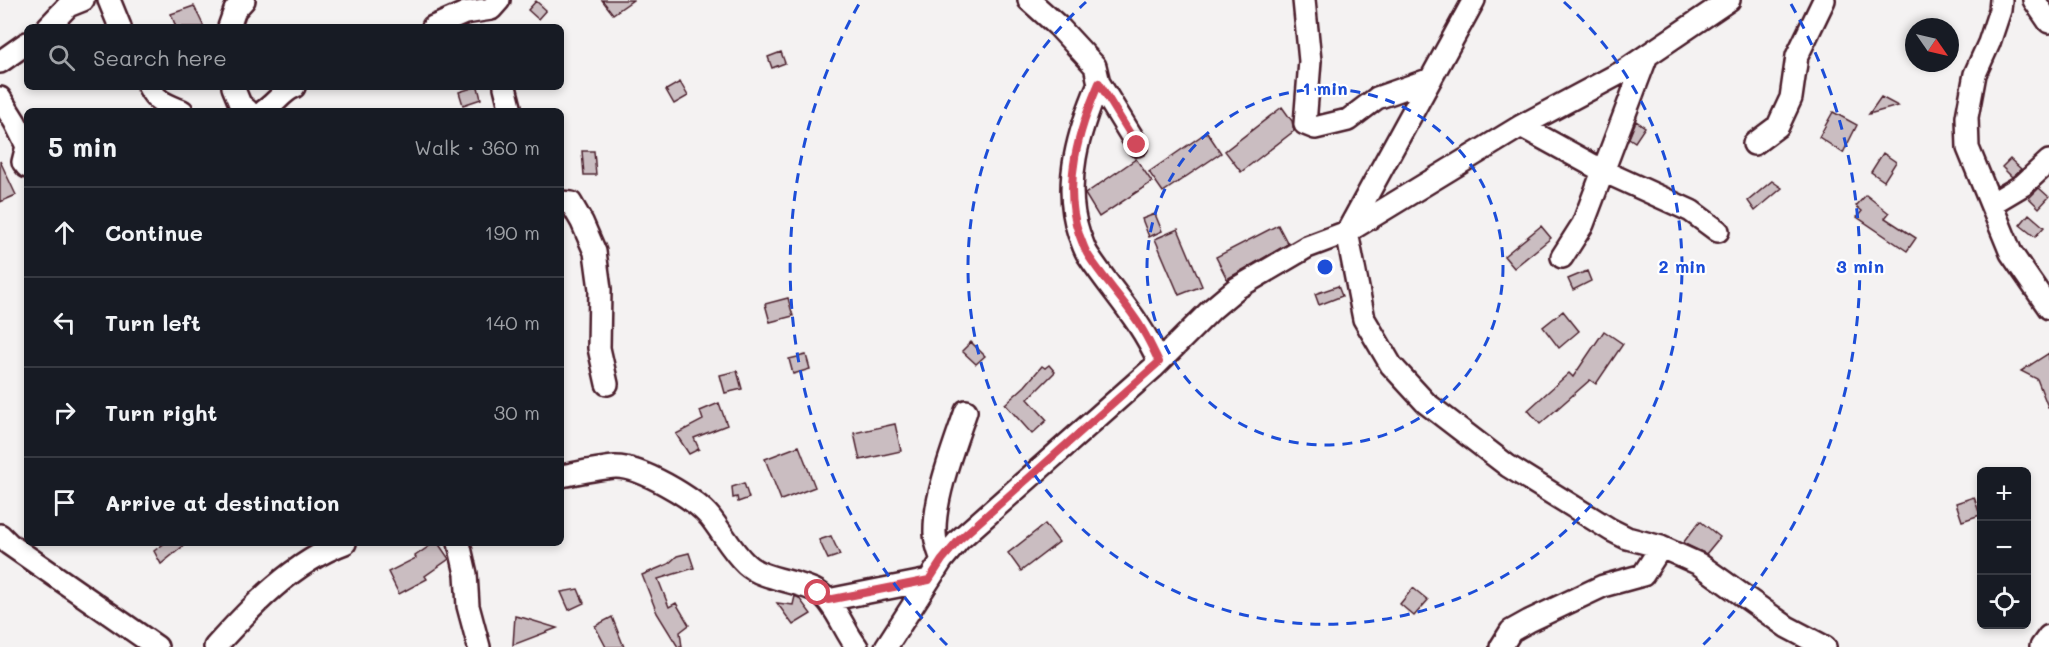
<!DOCTYPE html>
<html lang="en">
<head>
<meta charset="utf-8">
<style>
	:root { --surface:#171b24; --page:#242831; --text:#f1f3f6; --muted:#9ea1a6; --line:#363941 }
	body { margin:0; font-family:Mali,sans-serif; background:var(--page); color:var(--text) }
	.controls { position:absolute; right:18px; bottom:18px; display:grid; overflow:hidden; border-radius:9px; box-shadow:0 3px 9px #0003 }
	.controls button { width:54px; height:54px; display:grid; place-items:center; padding:0; border:0; border-bottom:2px solid var(--line); background:var(--surface); color:var(--text); font:30px sans-serif }
	.compass { position:absolute; left:1905px; top:18px; width:54px; height:54px; border-radius:50%; background:var(--surface); box-shadow:0 3px 9px #0003; rotate:124deg }
	.stop { position:absolute; width:18px; height:18px; margin:-14px; border:4px solid #d1495b; border-radius:50%; background:#fff }
	.stop.end { background:#d1495b; border-color:#fff; box-shadow:0 2px 6px #0008 }
	.list { margin:0; padding:0; list-style:none }
	h2 { display:flex; justify-content:space-between; align-items:center; height:78px; margin:0; padding:0 24px; font-size:26px }
	h2 small { font-size:20px; font-weight:400; color:var(--muted) }
	.list li { display:grid; grid-template-columns:39px 1fr auto; gap:18px; align-items:center; box-sizing:border-box; height:90px; padding:0 24px; border-top:2px solid var(--line) }
	.list b { display:block; font-size:22px; white-space:nowrap }
	.list em { font-size:20px; font-style:normal; color:var(--muted) }
	.icon { flex:none; width:33px; height:33px; fill:none; stroke:currentColor; stroke-width:2; stroke-linecap:round; stroke-linejoin:round }
	.map { position:relative; flex:none; width:2049px; height:647px; overflow:hidden }
	.search { position:absolute; background:var(--surface); box-shadow:0 3px 9px #0003; left:24px; top:24px; width:540px; height:66px; display:flex; align-items:center; gap:15px; box-sizing:border-box; padding:0 21px; border-radius:9px; color:var(--muted); font-size:22px }
	.panel { position:absolute; background:var(--surface); box-shadow:0 3px 9px #0003; left:24px; top:108px; width:540px; height:438px; border-radius:9px }
	.map>svg:first-child { display:block }
	.building { fill:#cabdc1; stroke:#4a1f2b; stroke-width:1.5 }
	.lines { fill:none; stroke-linecap:round; stroke-linejoin:round }
	.minor-casing { stroke:#4a1f2b; stroke-width:26 }
	.minor { stroke:#fff; stroke-width:21 }
	.route { stroke:#d1495b; stroke-width:8 }
	.ring { fill:none; stroke:#1d4ed8; stroke-width:3; stroke-dasharray:10 8 }
	.centre { fill:#1d4ed8; stroke:#fff; stroke-width:3 }
	.ring-label { font-size:18px; text-anchor:middle; font-weight:bold; fill:#1d4ed8; stroke:#fff; stroke-width:4.5; stroke-linejoin:round; paint-order:stroke }
</style>
</head>
<body>
<div class="map">
<svg width="2049" height="647" viewBox="0 0 2049 647">
	<rect width="100%" height="100%" fill="#f4f2f2"/>
	<filter id="ink" filterUnits="userSpaceOnUse"><feTurbulence type="fractalNoise" baseFrequency=".0167" numOctaves="2"/><feDisplacementMap in="SourceGraphic" scale="12" xChannelSelector="R" yChannelSelector="G"/><feConvolveMatrix kernelMatrix="1 2 1 2 8 2 1 2 1" color-interpolation-filters="sRGB"/></filter>
	<g filter="url(#ink)">
		<path class="building" d="M602,0H633L613,14Z
			M536,1L546,10L538,19L528,10Z
			M194,6L204,27H176L171,14Z
			M781,52L785,63L772,68L768,57Z
			M680,82L688,96L674,104L666,90Z
			M475,87H478L481,99L463,105L459,92Z
			M1881,97L1898,106L1869,114Z
			M1282,107L1292,121L1294,131L1241,172L1225,151Z
			M1833,112L1857,125L1843,153L1819,137Z
			M1636,121L1645,127L1635,142L1629,138Z
			M1207,132L1221,153L1163,192L1149,172Z
			M582,151H594L596,175H584Z
			M1883,153L1896,162L1884,181L1871,172Z
			M1136,159L1152,182L1099,217L1085,194Z
			M2010,159L2021,169L2012,177L2002,167Z
			M0,161L16,195L0,202Z
			M1772,181L1782,188L1755,211L1748,201Z
			M2039,188L2049,197L2039,208L2029,198Z
			M1866,195L1889,213L1885,218L1916,238L1907,251L1857,217L1862,211L1856,206Z
			M1155,214L1162,231L1149,237L1142,219Z
			M2029,214L2044,227L2035,237L2020,225Z
			M1278,225L1288,244L1227,279L1216,257Z
			M1541,226L1551,238L1514,268L1504,256Z
			M1178,229L1202,286L1179,295L1155,239Z
			M1587,271L1591,281L1573,290L1568,279Z
			M1338,286L1342,296L1319,305L1315,294Z
			M788,298L793,316L770,322L765,304Z
			M1563,311L1579,331L1559,348L1543,327Z
			M1604,331L1623,344L1596,384L1590,380L1540,424L1528,410L1569,373L1573,377Z
			M971,342L985,356L976,364L962,351Z
			M2049,353V407H2048L2037,379L2021,371Z
			M806,355L810,369L793,374L789,359Z
			M1049,365L1055,372L1028,399L1047,420L1032,434L1005,404L1025,386L1042,366L1045,368Z
			M737,371L742,389L725,393L720,375Z
			M719,403L727,425L694,438L699,449L689,454L676,434L703,420L700,411Z
			M895,424L901,451L860,460L854,433Z
			M799,446L815,487L781,500L765,459Z
			M744,483L749,498L738,502L737,497L733,498L732,487Z
			M1974,497L1980,515L1962,521L1956,503Z
			M1700,521L1720,537L1706,554L1683,543Z
			M1045,524L1059,542L1021,571L1008,553Z
			M831,536L840,555L828,559L819,540Z
			M165,543H187L161,564L154,551Z
			M434,543H438L449,559L425,576L427,579L399,594L388,572L416,558L415,556Z
			M689,553L694,568L658,579L669,607L676,603L689,625L680,632L682,647H678L657,613L642,575L668,564L677,556Z
			M1413,588L1428,600L1414,616L1400,604Z
			M578,589L584,603L569,610L561,592Z
			M795,596L799,598L811,614L793,625L777,603L793,605Z
			M515,616L524,618L557,628L513,645Z
			M612,617L624,647H606L595,626Z"/>
		<g class="lines">
			<defs>
				<path id="minor" d="M109,0L120,27
					M1029,0L1058,26L1095,66L1099,83L1137,145
					M1304,0L1310,61L1305,124L1315,128L1348,120L1377,98L1431,79
					M1474,0L1347,232L1364,319L1391,365L1426,403L1508,466L1611,530L1627,538L1661,547L1699,564L1787,627L1825,647
					M2001,0L2000,10L1989,43L1975,74L1967,117L1968,148L2011,253L2049,308
					M2034,0L2049,22
					M48,27L68,6L83,0
					M229,27L235,10L244,0
					M433,27L465,13L491,9L499,0
					M0,62L27,43
					M1099,83C1079,130 1062,184 1079,234C1082,241 1084,249 1088,255C1113,293 1140,319 1159,362
					M149,87C156,102 168,105 182,111
					M233,87L240,104L248,111
					M505,87L511,111
					M0,98L15,122L27,146L23,162L27,167
					M264,111C275,104 283,91 294,87
					M1521,126L1603,171L1691,211L1718,231
					M1754,144L1778,126L1791,98L1797,56L1824,0
					M561,202L571,203L582,222L595,252L600,289L599,348L607,384
					M1991,204L2023,185L2049,161
					M1562,257L1583,224L1646,58
					M561,476C577,473 600,468 615,467C640,466 694,498 710,517C722,532 732,551 746,564C763,580 797,580 818,592C835,602 844,631 857,647
					M0,535L9,544L157,647
					M459,543L466,574L468,606L479,647
					M942,560C939,552 935,542 935,533C934,497 954,446 966,411
					M828,600L929,580
					M215,647C251,607 293,562 345,543
					M886,647L942,560L959,540L1153,368L1212,309L1237,288L1307,247L1347,232L1521,126L1624,71L1729,0
					M1501,647L1511,631L1529,621L1603,586L1643,575L1661,547
					M2041,647L2049,636"/>
			</defs>
			<use href="#minor" class="minor-casing"/>
			<use href="#minor" class="minor"/>
		</g>
	</g>
	<g class="lines" filter="url(#ink)">
		<path class="route" d="M818,593L828,600L929,580L942,560L959,540L1159,362C1152,347 1145,332 1135,318C1120,296 1102,277 1088,255C1084,249 1082,241 1079,234C1062,184 1079,129 1099,83L1137,145"/>
	</g>
	<g class="ring">
		<circle cx="1325" cy="267" r="178"/>
		<path d="M1564 2A357 357 0 1 1 1086 2"/>
		<path d="M947 645A535 535 0 0 1 859 4M1791 4A535 535 0 0 1 1703 645"/>
	</g>
	<circle cx="1325" cy="267" r="9" class="centre"/>
	<g class="ring-label">
		<text x="1325" y="95">1 min</text>
		<text x="1682" y="273">2 min</text>
		<text x="1860" y="273">3 min</text>
	</g>
</svg>
<div class="controls">
<button>+</button>
<button>−</button>
<button><svg class="icon" aria-label="locate" viewBox="0 0 24 24"><circle cx="12" cy="12" r="6"/><path d="M12 2v4M12 18v4M2 12h4M18 12h4"/></svg></button>
</div>
<svg class="compass" viewBox="-18 -18 36 36"><path d="M0-13l5 13h-10z" fill="#e53935"/><path d="M0 13l5-13h-10z" fill="#9ea1a6"/></svg>
<div class="stop" style="left:818px;top:593px"></div>
<div class="stop end" style="left:1137px;top:145px"></div>
<div class="search"><svg class="icon" aria-label="search" viewBox="0 0 24 24"><circle cx="10" cy="10" r="6"/><path d="M15 15l6 6"/></svg>Search here</div>
<section class="panel">
<h2>5 min<small>Walk · 360 m</small></h2>
<ul class="list">
<li><svg class="icon" aria-label="ahead" viewBox="0 0 24 24"><path d="M12 20V5M6 11l6-6 6 6"/></svg><div><b>Continue</b></div><em>190 m</em></li>
<li><svg class="icon" aria-label="left" viewBox="0 0 24 24"><path d="M17 20v-9H6M10 6l-5 5 5 5"/></svg><div><b>Turn left</b></div><em>140 m</em></li>
<li><svg class="icon" aria-label="right" viewBox="0 0 24 24"><path d="M7 20v-9h11M14 6l5 5-5 5"/></svg><div><b>Turn right</b></div><em>30 m</em></li>
<li><svg class="icon" aria-label="arrive" viewBox="0 0 24 24"><path d="M6 21V4h12l-3 4 3 4H6"/></svg><div><b>Arrive at destination</b></div></li>
</ul>
</section>
</div>
</body>
</html>
